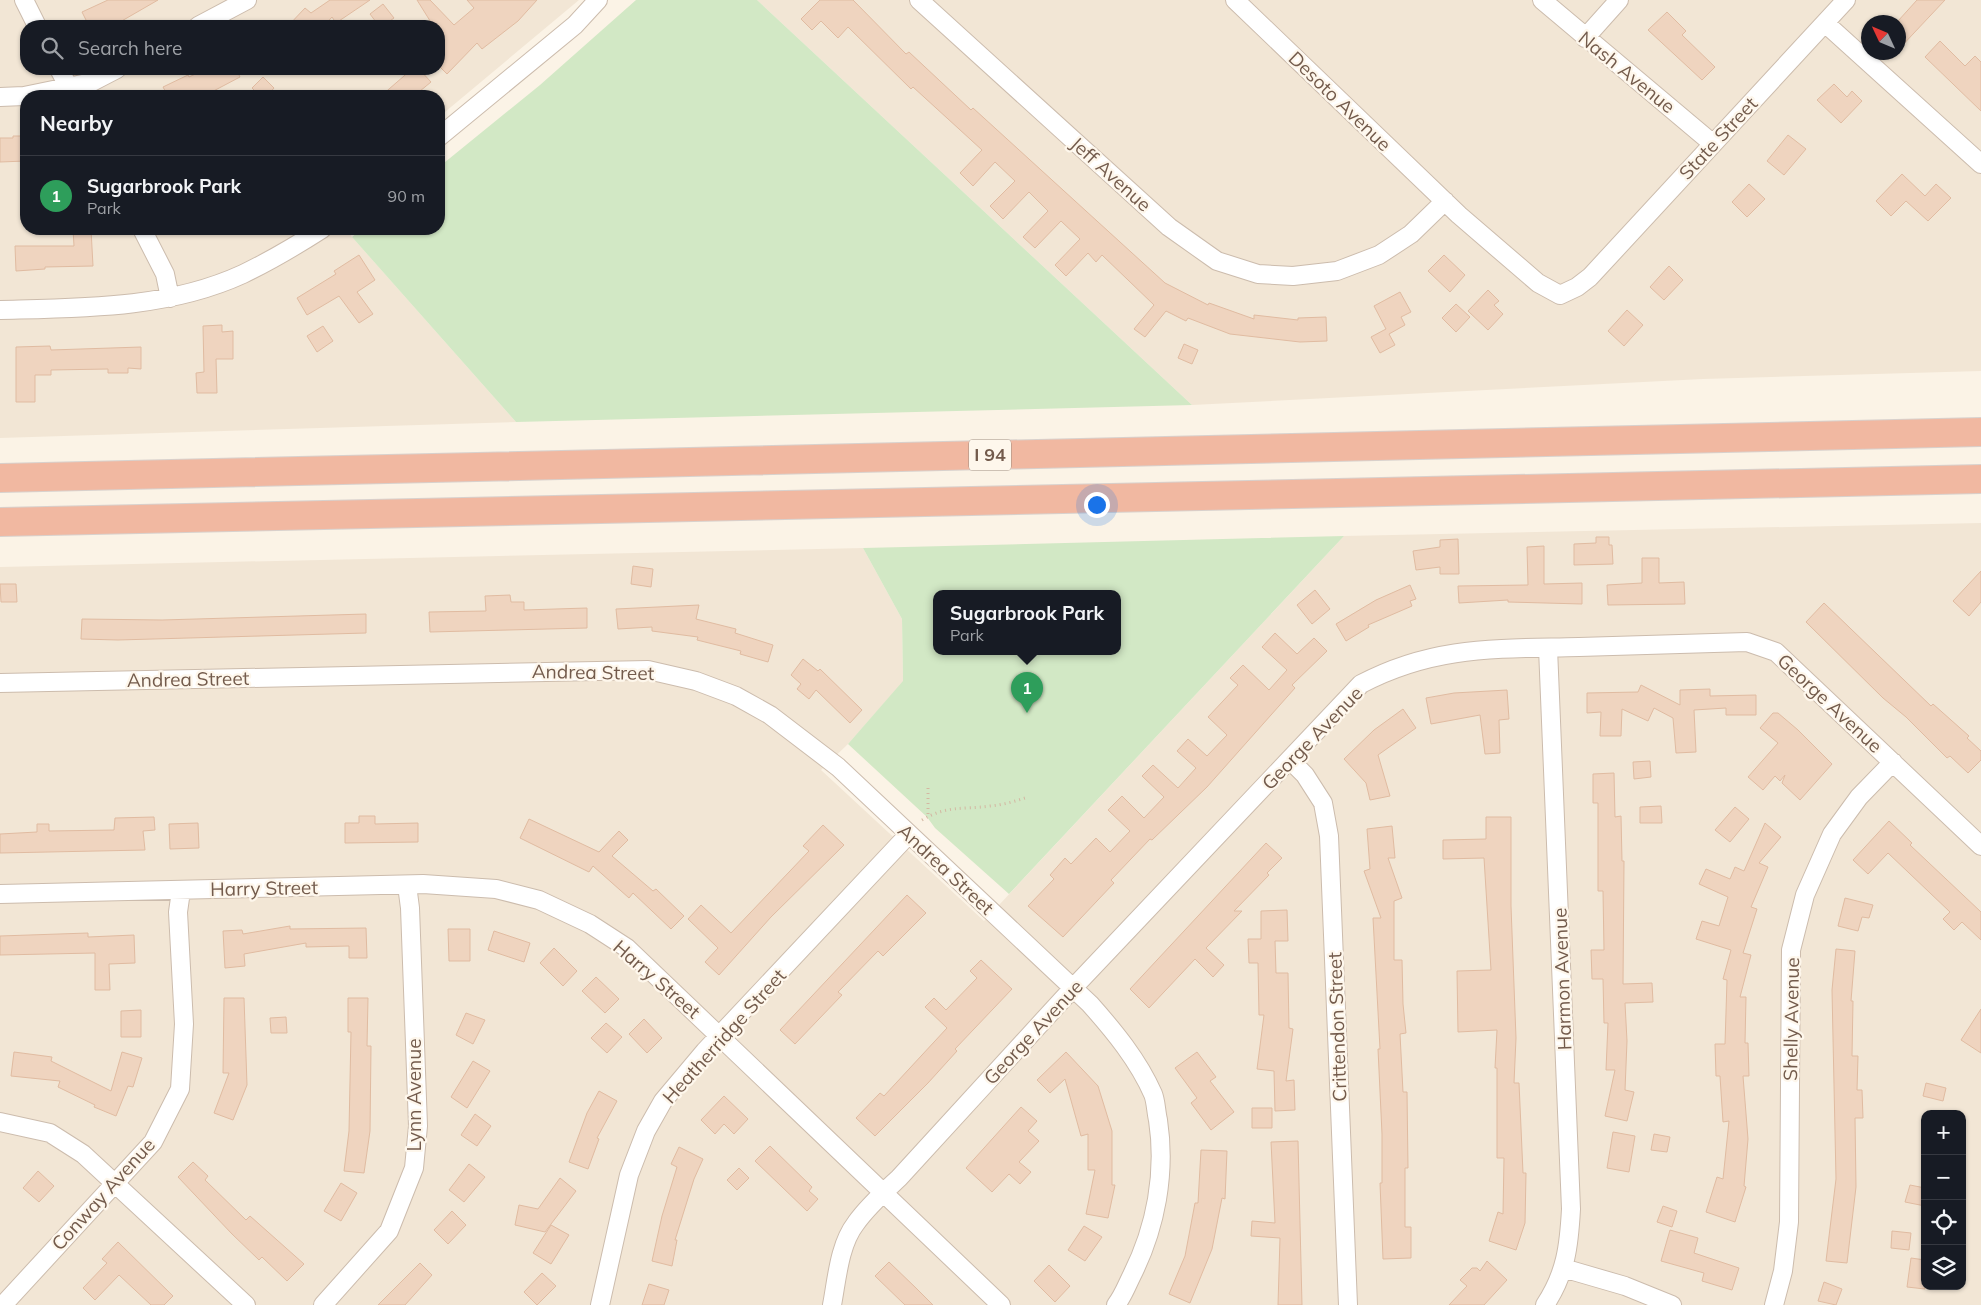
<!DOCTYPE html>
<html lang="en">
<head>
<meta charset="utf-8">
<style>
	:root { --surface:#171b24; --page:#20242c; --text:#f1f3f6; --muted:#9ea1a6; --line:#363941; --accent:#db2777 }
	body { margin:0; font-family:Mulish,sans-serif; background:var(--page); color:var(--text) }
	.controls { position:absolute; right:15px; bottom:15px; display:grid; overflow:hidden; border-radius:10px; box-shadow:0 1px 4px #0004 }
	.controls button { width:45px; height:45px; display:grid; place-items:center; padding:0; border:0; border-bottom:1px solid var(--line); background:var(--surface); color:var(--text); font:25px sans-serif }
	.compass { position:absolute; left:1861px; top:15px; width:45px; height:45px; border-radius:50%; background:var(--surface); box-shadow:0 1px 4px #0004; rotate:314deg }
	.you { position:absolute; left:1096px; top:504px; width:18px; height:18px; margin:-12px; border:4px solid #fff; border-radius:50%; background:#1a73e8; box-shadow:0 0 0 8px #1a73e833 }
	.badge { display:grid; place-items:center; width:32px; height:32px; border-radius:50%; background:var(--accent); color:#fff; font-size:16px; font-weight:700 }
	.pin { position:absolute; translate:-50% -41px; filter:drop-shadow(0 1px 2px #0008) }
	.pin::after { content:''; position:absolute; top:26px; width:18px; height:15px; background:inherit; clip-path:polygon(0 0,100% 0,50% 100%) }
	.popup { position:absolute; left:933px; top:590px; width:188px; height:65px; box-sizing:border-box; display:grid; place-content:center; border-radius:10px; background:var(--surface); filter:drop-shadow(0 1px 4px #0005); font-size:16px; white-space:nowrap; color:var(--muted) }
	.popup b { font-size:19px; color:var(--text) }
	.popup::after { content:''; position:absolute; left:50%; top:100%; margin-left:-10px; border:10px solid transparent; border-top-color:var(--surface) }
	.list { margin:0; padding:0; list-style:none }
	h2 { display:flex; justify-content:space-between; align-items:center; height:65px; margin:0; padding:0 20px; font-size:21px }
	h2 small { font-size:16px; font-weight:400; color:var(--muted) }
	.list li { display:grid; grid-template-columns:32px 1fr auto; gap:15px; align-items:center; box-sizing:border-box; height:80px; padding:0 20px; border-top:1px solid var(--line) }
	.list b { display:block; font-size:19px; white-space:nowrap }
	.list p { margin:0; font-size:16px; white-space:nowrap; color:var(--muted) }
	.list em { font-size:16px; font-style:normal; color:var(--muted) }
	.icon { flex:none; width:28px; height:28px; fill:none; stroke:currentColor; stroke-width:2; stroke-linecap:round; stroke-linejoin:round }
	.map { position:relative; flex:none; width:1981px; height:1305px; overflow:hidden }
	.search { position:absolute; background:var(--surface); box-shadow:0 1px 4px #0004; left:20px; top:20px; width:425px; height:55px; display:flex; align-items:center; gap:12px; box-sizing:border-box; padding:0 18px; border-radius:20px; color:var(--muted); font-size:19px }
	.panel { position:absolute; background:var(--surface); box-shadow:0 1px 4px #0004; left:20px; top:90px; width:425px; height:145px; border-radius:20px }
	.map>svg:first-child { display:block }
	.residential { fill:#f2e6d5; fill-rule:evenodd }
	.green { fill:#d2e8c5; fill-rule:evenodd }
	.building { fill:#efd4bf; stroke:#e0bba1 }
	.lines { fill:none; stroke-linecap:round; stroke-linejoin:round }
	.minor-casing { stroke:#ccbcad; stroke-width:20 }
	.motorway-casing { stroke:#d8d1cd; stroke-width:30 }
	.path { stroke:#d3b7a2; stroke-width:3; stroke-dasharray:1 4; stroke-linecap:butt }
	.minor { stroke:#fff; stroke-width:18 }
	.motorway { stroke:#f1b8a1; stroke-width:28 }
	.labels { text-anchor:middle; stroke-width:4.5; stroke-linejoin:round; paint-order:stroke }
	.shield { fill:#fef7ec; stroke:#9d8a7c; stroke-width:1 }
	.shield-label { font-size:18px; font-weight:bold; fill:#735b4c }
	.street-label { font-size:19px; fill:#735b4c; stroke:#fef7ec }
</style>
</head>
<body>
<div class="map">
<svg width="1981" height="1305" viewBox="0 0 1981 1305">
	<rect width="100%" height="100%" fill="#fbf3e6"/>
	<path class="residential" d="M0,0H579L439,117V96H26V229H345L516,422L0,438ZM26,26H439V69H26Z
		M757,0H1981V371L1703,379L1192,405ZM1868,22H1898V52H1868Z
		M1981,523V1305H0V567L863,548L902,619L903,682L848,744L821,770L984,921L1344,536ZM1925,1114H1962V1286H1925Z"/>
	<path class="green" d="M636,0H757L1192,405L516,422L352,237L362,229H439V167L540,85Z
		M1344,536L1009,894L935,828L927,817L848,744L903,681L902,619L863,548ZM937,594H1117V652H937Z"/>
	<path class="building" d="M108,0H158L113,26H89L82,12Z
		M330,0H370L336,23L332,17L324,26H288L305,8L311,13Z
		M417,0H430L454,25L474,8L467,0H537L518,21L482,49L477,43L447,74L439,66V26L432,24Z
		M820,0H853L906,54L909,52L971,110L973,108L1165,283L1208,305L1209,303L1254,319V315L1298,320V318L1326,317L1327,341L1300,342L1230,334L1188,318L1186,321L1166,311L1145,337L1134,329L1154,305L1102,255L1096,262L1088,253L1066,276L1055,265L1080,239L1061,221L1035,248L1023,237L1048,211L1029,192L1003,219L990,206L1015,181L995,162L973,186L960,173L982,150L913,87L911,89L848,27L838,38L821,21L812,30L801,19Z
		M1917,0H1945L1898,50V21Z
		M383,4L394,18L383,26H379L370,14Z
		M1667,12L1686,31L1682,35L1715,67L1702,80L1648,30Z
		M1940,41L1965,66L1975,56L1981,62V111L1925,57Z
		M206,69H236L240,77L204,96H168L163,87L188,75L189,77Z
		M412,69H419L431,82L414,96H381Z
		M263,77L274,88L267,96H260L252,88Z
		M1834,84L1847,97L1852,91L1862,101L1841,123L1817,100Z
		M1788,135L1806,149L1784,175L1767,161Z
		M13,136H26V161L0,162V138H13Z
		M1902,174L1925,196L1936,184L1951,198L1928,221L1906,201L1891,216L1876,201Z
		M1749,184L1765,199L1747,217L1732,202Z
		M73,229H91L93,266L45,267V269L16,271L15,246H74Z
		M359,255L375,280L357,292L373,314L359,323L339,296L307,315L297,298L336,274L334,271Z
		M1444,255L1465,275L1450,292L1428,271Z
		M1669,266L1683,280L1664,300L1650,287Z
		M1488,290L1499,301L1494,305L1503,314L1488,330L1468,311Z
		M1400,292L1411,312L1401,317L1405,325L1389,334L1395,345L1380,353L1371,337L1386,329L1374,306Z
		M1456,304L1470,317L1456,332L1442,318Z
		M1627,310L1643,325L1624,346L1608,331Z
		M222,325V332L233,331V359H216L217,393H197L196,373L204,372L203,326Z
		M323,326L333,341L317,352L307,336Z
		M1184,344L1198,350L1192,364L1178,358Z
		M50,346L51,350L141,347V369L128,368V373H108V369L51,370V375H35V402H16V347Z
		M1596,537H1609V545H1612L1613,564L1574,565V544L1596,543Z
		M1458,539L1459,574H1440V567L1416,570L1413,551L1440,547V540Z
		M1544,546V584L1582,583V604L1508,602V600L1459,603L1458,586L1528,585L1527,547Z
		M1642,558H1659V583L1684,582L1685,604L1608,605L1607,585L1642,583Z
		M633,566L653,569L651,587L631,584Z
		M1981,571V602L1969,616L1953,601Z
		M0,584H16L17,602H1Z
		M1410,585L1416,599L1410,601L1412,606L1368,625L1369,627L1346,641L1336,624L1376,600Z
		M1315,590L1330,609L1312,624L1297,605Z
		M510,595L511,602H524V610L587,608V628L430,632L429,612L486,611L485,596Z
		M1824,603L1931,706L1933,704L1969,736L1967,738L1981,751V760L1968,773L1950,756L1947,758L1906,717L1883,698L1806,622Z
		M699,605L696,619L736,629L735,633L773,645L768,662L740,654L741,651L697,640L698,637L652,631V627L618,629L616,609Z
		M366,614V633L118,640L81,639L82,619L162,620Z
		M1275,633L1297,654L1314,638L1327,651L1292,685L1295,688L1207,787L1152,840L1150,839L1111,880L1114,883L1063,937L1028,906L1054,879L1050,875L1065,858L1071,864L1096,838L1110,852L1130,831L1108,810L1122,796L1144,818L1164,797L1142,776L1153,765L1178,788L1196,768L1177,751L1188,739L1207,756L1227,735L1208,717L1238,685L1230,678L1243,665L1269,690L1287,670L1262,647Z
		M803,659L818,671L820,669L862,710L850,723L816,690L809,699L797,689L801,684L791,675Z
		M1641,685L1680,705V690L1710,689V696L1756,695V715H1726V708L1694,710L1696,752L1676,753L1673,718L1654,708L1648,721L1622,709L1621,736H1600L1601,712L1587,713V693L1638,692Z
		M1507,690L1509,719L1499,720L1500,753L1485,754L1480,715L1431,724L1426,698L1454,693Z
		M1403,709L1416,728L1378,755L1390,796L1370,800L1366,783L1344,759L1374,730Z
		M1773,713H1778L1798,730L1832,764L1800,800L1782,783L1785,775L1780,781L1775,776L1763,790L1748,777L1778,743L1760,728Z
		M1650,761L1651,777L1634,779L1633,762Z
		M1614,773L1615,817L1621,816L1622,861H1624L1623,984L1652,983L1653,1002L1625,1003L1627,1041L1625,1090L1634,1092L1627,1121L1605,1116L1615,1070H1606L1608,1023H1604L1603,979H1592L1591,950H1604L1603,891H1598V803H1593V774Z
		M1661,806L1662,823H1640V807Z
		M1735,807L1749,819L1730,842L1715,830Z
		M359,816H375V824L418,823V842L345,843V823H359Z
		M154,817L155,830L143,831L145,850L0,853V834L37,832V824H49V831L114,830L115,818Z
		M1486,817H1511V906L1516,1038L1514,1083H1519L1523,1173H1526L1525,1223L1516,1250L1489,1241L1498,1212L1503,1214L1504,1158H1497V1068H1495L1497,1030L1458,1032L1457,971L1491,970L1484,858L1443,859V840L1486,839Z
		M529,819L599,852L619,831L628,840L612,856L653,891L656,889L684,916L671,929L633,893L629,898L593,866L589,872L520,838Z
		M1889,821L1912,843L1910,845L1981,912V940L1962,922L1954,930L1943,919L1950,912L1888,853L1868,874L1853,860Z
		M198,823L199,848L170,849L169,824Z
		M1765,823L1781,837L1759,863L1768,867L1751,907L1757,909L1743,953L1751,955L1740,997H1746L1745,1043H1748L1749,1076H1743L1748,1139L1744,1186L1746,1187L1735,1222L1706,1212L1717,1177L1723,1179L1729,1121L1723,1122L1720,1076H1716L1715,1044H1725L1727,980L1723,979L1731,950L1696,939L1702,921L1719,926L1728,897L1699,884L1706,869L1730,879L1735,867L1744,871Z
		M823,825L844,845L771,917L719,975L705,962L718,948L688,919L701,905L731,933L809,851L803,846Z
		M1392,826L1395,858H1388L1402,898L1394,901V960H1402L1403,1004L1406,1033L1400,1034L1403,1092H1407L1408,1168H1405V1227H1411V1258L1383,1259L1380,1183H1382V1134L1378,1049H1380L1373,918H1381L1364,871L1370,869L1367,829Z
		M1266,843L1282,858L1267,873L1269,875L1234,911H1242L1206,948L1224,965L1213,977L1195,959L1149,1008L1130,989Z
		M907,895L926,913L883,956L878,951L838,992L842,995L795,1044L780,1030Z
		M1845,898L1873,905L1869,918L1862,917L1858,931L1838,926Z
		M1287,910L1288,941H1275L1276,973H1288L1289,1028L1293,1029L1286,1081L1294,1080L1295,1110L1275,1111L1274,1071L1257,1069L1264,1015H1259L1258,963H1249L1248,939H1261V911Z
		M290,926V929L366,928L367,958H349V946L306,947V943L244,954L245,966L225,968L223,931L242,930L243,934Z
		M448,929H470V961H449Z
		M494,931L530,943L524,962L488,950Z
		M88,933V937L134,935L135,963L109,964L110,990H95V953L0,955V936Z
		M554,948L577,971L563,986L540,963Z
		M1836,949L1855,951L1851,1001H1853L1852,1056H1858L1857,1090H1862L1863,1118H1855L1856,1187L1847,1263L1826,1261L1836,1179L1832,990Z
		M981,960L1012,989L955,1049L957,1051L928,1083L875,1136L856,1118L880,1093L884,1096L947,1028L925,1007L934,998L946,1010L977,978L970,971Z
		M596,977L619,999L605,1013L582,991Z
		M224,998H244L247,1085L233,1120L214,1113L229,1073H223Z
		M348,998H368L367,1046H371L370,1131L364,1173L344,1171L349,1131L351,1032H348Z
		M1981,1009V1053L1961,1040Z
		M141,1010V1037H121V1011Z
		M466,1013L485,1020L473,1044L456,1035Z
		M286,1017L287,1033H271L270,1018Z
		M644,1019L662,1038L647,1053L629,1034Z
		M606,1023L622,1037L607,1053L591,1038Z
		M14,1052L52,1057L51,1061L111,1091L122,1052L142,1058L133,1087L128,1086L116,1116L94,1107L95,1105L58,1087L60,1081L11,1076Z
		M1066,1052L1098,1086L1112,1131V1185H1115L1108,1218L1086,1214L1095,1170H1088V1134L1081,1136L1065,1079L1050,1093L1037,1080Z
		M1197,1052L1216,1077L1210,1081L1234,1112L1211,1130L1191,1103L1197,1098L1175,1068Z
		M473,1061L490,1071L467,1108L451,1097Z
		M1926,1083L1946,1088L1943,1101L1923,1096Z
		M599,1091L617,1101L597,1138L599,1139L588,1169L569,1162L587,1113Z
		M724,1096L748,1119L734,1134L724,1124L715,1134L701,1120Z
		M1021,1107L1037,1121L1028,1131L1039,1141L1019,1162L1031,1172L1020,1184L1009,1174L992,1192L966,1168Z
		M1252,1108H1272V1128H1252Z
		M475,1114L491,1126L477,1146L461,1135Z
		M1613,1132L1635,1136L1629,1172L1607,1168Z
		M1654,1134L1670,1137L1667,1152L1651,1150Z
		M1298,1141L1302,1305H1278L1280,1238L1251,1236L1252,1221L1275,1223L1271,1142Z
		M770,1146L812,1187L809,1191L818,1199L807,1211L755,1161Z
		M679,1147L703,1159L694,1179L675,1240H677L672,1266L652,1261L662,1216L677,1167L671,1164Z
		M1201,1150L1227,1151L1225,1199L1222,1198L1212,1249L1190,1303L1169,1294L1185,1256L1195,1203H1198Z
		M193,1162L208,1176L205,1180L246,1220L250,1216L304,1264L287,1281L262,1257L259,1260L232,1234L178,1177Z
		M469,1164L485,1177L464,1202L449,1190Z
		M739,1168L749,1178L737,1190L727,1180Z
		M38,1171L54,1186L39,1202L23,1188Z
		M560,1178L576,1191L545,1232L515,1225L519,1205L538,1209Z
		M341,1183L357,1193L341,1221L324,1211Z
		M1910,1185L1925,1188V1206L1905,1202Z
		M1663,1206L1677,1211L1672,1227L1657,1222Z
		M452,1211L466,1225L448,1244L434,1230Z
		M551,1225L569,1235L551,1264L533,1253Z
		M1084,1226L1102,1237L1085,1261L1068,1250Z
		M1670,1230L1698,1238L1694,1253L1739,1268L1732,1290L1702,1281L1704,1273L1661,1261Z
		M1892,1231L1911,1233L1909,1250L1891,1248Z
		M118,1242L173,1296L164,1305H151L119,1275L95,1300L83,1288L107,1263L102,1259Z
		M1911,1258L1925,1260V1289L1907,1287Z
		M1487,1261L1507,1280L1484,1305H1449L1467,1286L1460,1280L1472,1268H1477L1480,1271Z
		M889,1262L916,1288L933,1305H905L875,1276Z
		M420,1263L432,1275L405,1305H378Z
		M1049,1265L1070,1286L1055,1302L1034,1281Z
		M542,1273L556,1286L537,1305L524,1292Z
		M1824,1282L1842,1289L1836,1305L1818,1301Z
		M649,1284L669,1290L664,1305H642Z"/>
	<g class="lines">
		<defs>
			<path id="minor" d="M24,0L37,26
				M919,0L1169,227L1217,261L1258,274L1293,276L1337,271L1379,255L1411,234L1445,201
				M1235,0L1459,215L1538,283L1560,295L1577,287L1590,277L1846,0
				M1542,0L1712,143
				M1825,23L1981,164
				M198,26L247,0
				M1585,38L1619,0
				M59,69L73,95
				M0,97L24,96L92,82L117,69
				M439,137L575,25L598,0
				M142,229L165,274L170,298
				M0,310C81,308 167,309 243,274C270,261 297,245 322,229
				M0,683L648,670L696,681L736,696L770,715L838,767L1090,1004C1114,1031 1138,1060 1153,1094C1156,1101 1156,1112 1158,1120C1166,1173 1156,1227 1132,1275C1127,1285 1123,1296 1116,1305
				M1291,761L1305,775L1323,803L1329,836L1348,1305
				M0,894L423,884L496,889L539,900L590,924L627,948L1001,1305
				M0,1122L50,1133L83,1154L246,1305
				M1563,1268L1625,1286L1672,1305
				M3,1305L153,1142L180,1089L184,1024L178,912L181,891
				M323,1305L389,1231L414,1168L418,1126L410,908L407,885
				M600,1305L629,1175L646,1131L663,1101L705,1051L909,834
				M832,1305C837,1279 839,1245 856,1223C868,1206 884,1192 899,1178L1073,988L1361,684C1435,645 1498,649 1579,647C1635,645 1691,644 1747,642L1776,652L1981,846
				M1545,1305C1566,1273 1569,1246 1571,1209L1548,648
				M1774,1305L1783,1271L1789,1222L1791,950L1805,895L1832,834L1859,797L1893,762"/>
			<path id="motorway" d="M0,478L1981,432
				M0,522L1981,479"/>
		</defs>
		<use href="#minor" class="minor-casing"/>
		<use href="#motorway" class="motorway-casing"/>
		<path class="path" d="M928,814V788
			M922,820C947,805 962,810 990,806C1003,805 1016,801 1028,797"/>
		<use href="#minor" class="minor"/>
		<use href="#motorway" class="motorway"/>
	</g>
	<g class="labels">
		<rect class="shield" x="969" y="439.5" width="42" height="31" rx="4"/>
		<g class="shield-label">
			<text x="990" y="461">I 94</text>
		</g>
		<g class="street-label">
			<text transform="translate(1627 72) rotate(39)" y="7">Nash Avenue</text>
			<text transform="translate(1340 101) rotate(44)" y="7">Desoto Avenue</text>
			<text transform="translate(1718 138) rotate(-47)" y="7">State Street</text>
			<text transform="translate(1111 174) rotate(42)" y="7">Jeff Avenue</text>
			<text transform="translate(593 672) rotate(1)" y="7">Andrea Street</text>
			<text transform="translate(188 679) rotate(-1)" y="7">Andrea Street</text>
			<text transform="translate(1830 703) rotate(43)" y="7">George Avenue</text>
			<text transform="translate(1312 738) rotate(-46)" y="7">George Avenue</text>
			<text transform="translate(946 869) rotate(43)" y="7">Andrea Street</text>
			<text transform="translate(264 888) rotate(-1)" y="7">Harry Street</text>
			<text transform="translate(657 979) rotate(41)" y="7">Harry Street</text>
			<text transform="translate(1562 979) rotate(-92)" y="7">Harmon Avenue</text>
			<text transform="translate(1791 1019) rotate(-89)" y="7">Shelly Avenue</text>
			<text transform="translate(1337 1027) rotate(-92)" y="7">Crittendon Street</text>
			<text transform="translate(1033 1032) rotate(-47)" y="7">George Avenue</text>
			<text transform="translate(724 1036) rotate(-48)" y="7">Heatherridge Street</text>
			<text transform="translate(414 1095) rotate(-90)" y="7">Lynn Avenue</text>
			<text transform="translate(103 1194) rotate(-48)" y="7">Conway Avenue</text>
		</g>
	</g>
</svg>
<div class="controls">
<button>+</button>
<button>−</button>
<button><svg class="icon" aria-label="locate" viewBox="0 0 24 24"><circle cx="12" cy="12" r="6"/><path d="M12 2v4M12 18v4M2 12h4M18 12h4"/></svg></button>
<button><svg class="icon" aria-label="layers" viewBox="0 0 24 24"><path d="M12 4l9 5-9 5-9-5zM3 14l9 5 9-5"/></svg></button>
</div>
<svg class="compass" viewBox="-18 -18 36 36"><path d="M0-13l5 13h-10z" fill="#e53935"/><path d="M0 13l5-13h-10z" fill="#9ea1a6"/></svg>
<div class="you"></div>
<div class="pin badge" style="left:1027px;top:713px;background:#2e9e5b">1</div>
<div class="popup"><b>Sugarbrook Park</b>Park</div>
<div class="search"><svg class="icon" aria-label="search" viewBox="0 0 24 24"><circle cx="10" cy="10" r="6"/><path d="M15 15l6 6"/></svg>Search here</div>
<section class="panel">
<h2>Nearby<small></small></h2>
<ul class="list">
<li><span class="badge" style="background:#2e9e5b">1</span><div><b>Sugarbrook Park</b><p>Park</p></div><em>90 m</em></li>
</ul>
</section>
</div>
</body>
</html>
